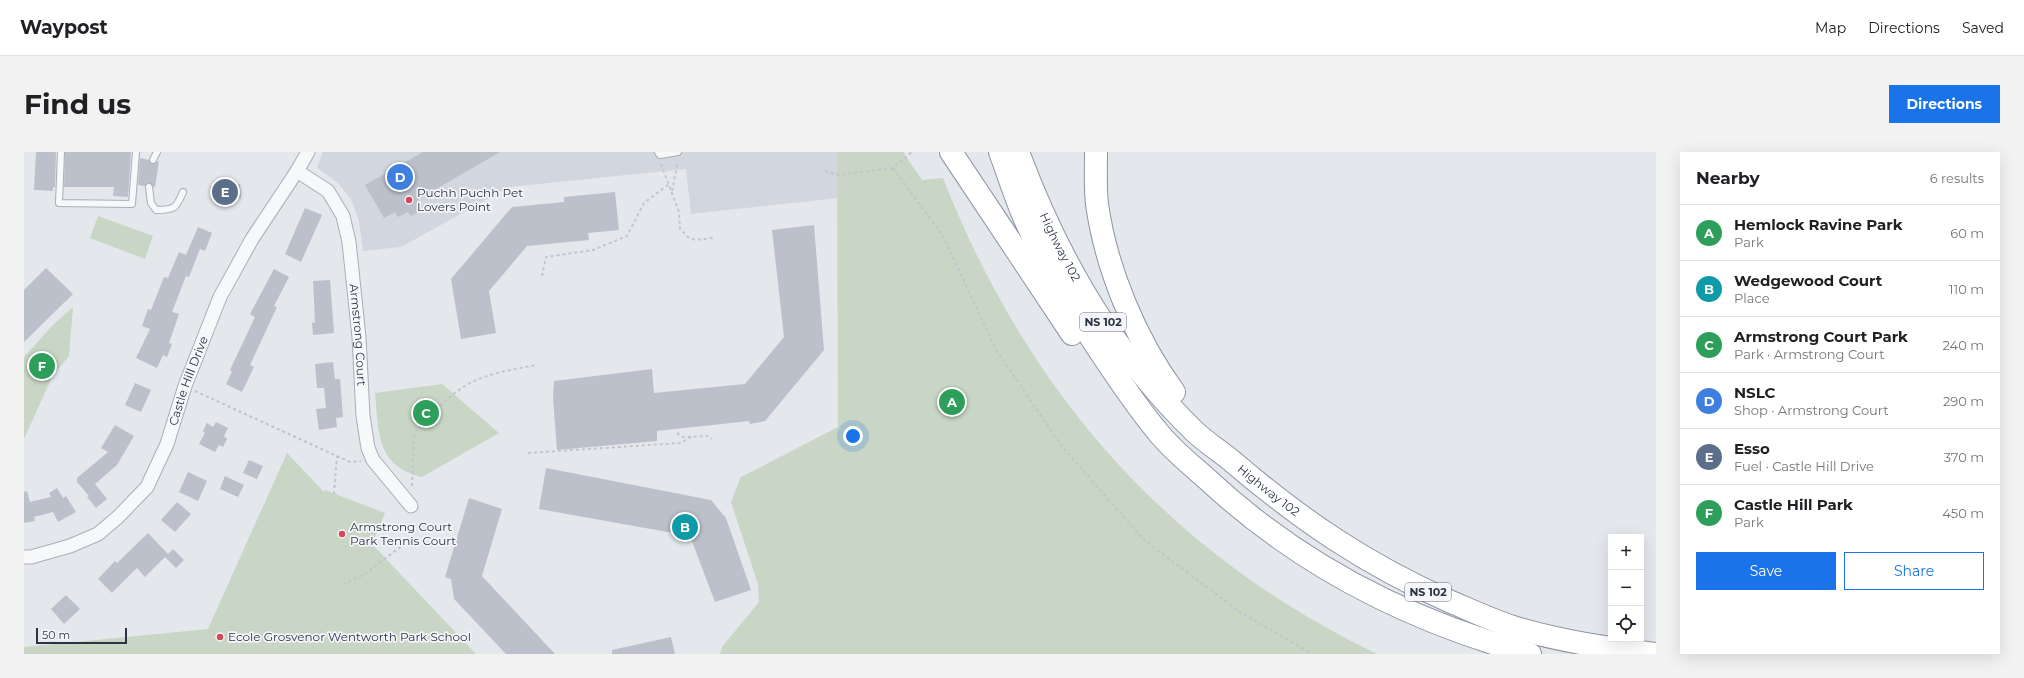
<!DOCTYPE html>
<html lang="en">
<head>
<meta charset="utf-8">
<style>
	:root { --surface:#fff; --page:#f2f2f2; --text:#202124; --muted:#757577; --line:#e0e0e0; --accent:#1a73e8 }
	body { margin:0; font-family:Montserrat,sans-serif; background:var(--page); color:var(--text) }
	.controls { position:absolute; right:12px; bottom:12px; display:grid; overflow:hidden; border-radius:0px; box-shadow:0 4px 16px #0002 }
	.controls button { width:36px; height:36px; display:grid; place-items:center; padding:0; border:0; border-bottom:1px solid var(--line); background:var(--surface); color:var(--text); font:20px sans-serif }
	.scale { position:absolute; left:12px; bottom:10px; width:91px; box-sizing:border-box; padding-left:4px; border:2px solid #2b3445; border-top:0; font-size:11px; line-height:14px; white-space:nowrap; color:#2b3445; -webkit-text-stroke:3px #f4f6f9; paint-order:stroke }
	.you { position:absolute; left:829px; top:284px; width:14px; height:14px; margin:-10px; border:3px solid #fff; border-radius:50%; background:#1a73e8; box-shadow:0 0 0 6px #1a73e833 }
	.badge { display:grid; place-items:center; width:26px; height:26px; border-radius:50%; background:var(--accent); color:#fff; font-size:13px; font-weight:700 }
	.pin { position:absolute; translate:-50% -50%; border:2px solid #fff; box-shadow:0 1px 4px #0006 }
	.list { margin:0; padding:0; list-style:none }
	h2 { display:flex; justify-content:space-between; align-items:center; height:52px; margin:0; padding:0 16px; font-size:17px }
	h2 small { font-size:13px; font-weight:400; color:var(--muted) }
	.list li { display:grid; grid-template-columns:26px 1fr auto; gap:12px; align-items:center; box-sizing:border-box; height:56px; padding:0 16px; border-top:1px solid var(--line) }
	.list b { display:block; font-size:15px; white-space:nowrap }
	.list p { margin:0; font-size:13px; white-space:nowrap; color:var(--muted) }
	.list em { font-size:13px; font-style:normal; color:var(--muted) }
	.actions { display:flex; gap:8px; padding:12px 16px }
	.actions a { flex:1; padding:9px 0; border:1px solid var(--accent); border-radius:0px; text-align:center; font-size:14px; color:var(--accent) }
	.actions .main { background:var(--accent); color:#fff }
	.icon { flex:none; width:22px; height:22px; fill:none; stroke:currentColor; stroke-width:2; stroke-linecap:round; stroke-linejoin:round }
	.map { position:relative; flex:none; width:1632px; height:502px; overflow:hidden; border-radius:0px }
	header { display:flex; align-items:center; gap:24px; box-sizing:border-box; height:56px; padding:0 20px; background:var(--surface); border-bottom:1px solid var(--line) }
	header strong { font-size:19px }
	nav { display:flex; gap:22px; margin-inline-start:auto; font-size:14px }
	.intro { display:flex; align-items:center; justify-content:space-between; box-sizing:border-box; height:96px; padding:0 24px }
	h1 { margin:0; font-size:28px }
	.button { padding:10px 18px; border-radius:0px; background:var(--accent); color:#fff; font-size:14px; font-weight:700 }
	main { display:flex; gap:24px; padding:0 24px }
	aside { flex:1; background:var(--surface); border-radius:0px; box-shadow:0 4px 16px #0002 }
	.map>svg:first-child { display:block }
	.built { fill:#d2d6de }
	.green { fill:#c9d6c5 }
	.building { fill:#bbc0ca }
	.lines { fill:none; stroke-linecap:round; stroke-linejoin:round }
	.service-casing { stroke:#a9aeb7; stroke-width:8 }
	.minor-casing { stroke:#a9aeb7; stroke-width:15 }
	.motorway-casing { stroke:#8b94a3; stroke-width:24 }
	.path { stroke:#c2c5cb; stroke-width:2; stroke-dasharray:3 3; stroke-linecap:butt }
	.service { stroke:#f7f8fa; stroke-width:6 }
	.minor { stroke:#f7f8fa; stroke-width:13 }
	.motorway { stroke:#fff; stroke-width:22 }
	.poi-dot { fill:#d1495b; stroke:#f4f6f9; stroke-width:1.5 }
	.labels { text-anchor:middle; stroke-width:3.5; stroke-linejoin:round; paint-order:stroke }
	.shield { fill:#f4f6f9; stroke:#676e7b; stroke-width:1 }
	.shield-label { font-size:11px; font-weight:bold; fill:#2b3445 }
	.poi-label { font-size:12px; fill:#2b3445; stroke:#f4f6f9; text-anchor:start }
	.street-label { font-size:12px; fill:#2b3445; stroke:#f4f6f9 }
</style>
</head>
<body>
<header>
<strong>Waypost</strong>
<nav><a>Map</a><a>Directions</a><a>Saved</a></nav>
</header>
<div class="intro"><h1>Find us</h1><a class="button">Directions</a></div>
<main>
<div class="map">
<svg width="1632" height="502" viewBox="0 0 1632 502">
	<rect width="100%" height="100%" fill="#e4e7ec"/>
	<path class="built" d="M299,0H814V46L667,62L662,17L485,35L377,95L339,99L335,69L327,47L313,30L293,16Z"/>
	<path class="green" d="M813,0H879L898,28L919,26C1003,240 1145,402 1353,502H696L698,495L735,450L734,432L707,350L717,325L814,275Z
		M74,64L129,84L121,107L66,86Z
		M49,155L45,204L29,223L0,287V205L28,174Z
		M418,232L475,281L398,325C352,314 355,280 351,241Z
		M263,301L300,340L301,338L361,361L348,392L452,502H0V495L184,477Z"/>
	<path class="building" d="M12,0H32L31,35H29V39L10,38Z
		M41,0H107L104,45L89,44L90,35H40Z
		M399,0H476L393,48L398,58L387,64L384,60L374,65L371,60L360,66L341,33Z
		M116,6L125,8L126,11L129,12L135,9L131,36L126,31H123L121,34L114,33Z
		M216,32L217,46L187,48L186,34Z
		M591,40L595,78L564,81L565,88L503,94L465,139L472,181L437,187L427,127L488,55L540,50V45Z
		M281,56L298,63L277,110L261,102Z
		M790,73L800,198L741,269L726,272L725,269L633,279V289L533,298L529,246L530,229L628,217L630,241L721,232L760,185L748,78Z
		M174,75L188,81L181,99L176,97L165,125L162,124L148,160L155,162L145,191L148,192L143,205L139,203L133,216L112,206L126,177L118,174L124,157L127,158L140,125L144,126L155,100L162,103Z
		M22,116L49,142L0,190V138Z
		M250,117L265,125L250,154L253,155L226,213L230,215L218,240L202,232L208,220L206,218L231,165L226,162Z
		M306,128L310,181L289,183L288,171L291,170L289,129Z
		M309,210L311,227H316L319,265L312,266L313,275L295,278L292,257L302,256L300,236H293L291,212Z
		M111,231L127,238L117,260L101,253Z
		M192,270L204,276L200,284L203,287L199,295L195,293L191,300L175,292L181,281L179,279L183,271L189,275Z
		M91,273L110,284L93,313L71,332L83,347L72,356L63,345L65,344L53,330V326L84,300L77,296Z
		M225,308L239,314L233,327L219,321Z
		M522,316L687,348L702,366L727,438L691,450L666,384L515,357Z
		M164,320L183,329L174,349L155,340Z
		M201,324L220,333L214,345L196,337Z
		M33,336L39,346L42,344L52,360L34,370L29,360L10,365L11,369L0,371V340L3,339L6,350L27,345L25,341Z
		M445,346L478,357L458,424L531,502H482L430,447L427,427L421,425Z
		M153,350L167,362L151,380L137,368Z
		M124,381L144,402L149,397L160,408L152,416L141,405L121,425L113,416L88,441L74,427L91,409L93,411Z
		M42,443L56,457L40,472L27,457Z
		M647,485L651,502H588V498Z"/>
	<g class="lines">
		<defs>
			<path id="service" d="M37,0L35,51L108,52L112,0
				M634,0L636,3L654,0
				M129,8L133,0
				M125,35L127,51L132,58C150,58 152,57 159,40"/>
			<g id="minor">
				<path id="s1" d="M273,19L304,39L319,64L325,90L335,185L339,264L344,296L349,308L387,354"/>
				<path id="s2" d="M0,405H7L46,394L74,382L94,365L123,335L143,292L161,234L196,145L228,87L273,19L284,0"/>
			</g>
			<g id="motorway">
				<path d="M927,0L1048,182"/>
				<path d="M976,0C984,21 991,44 1000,65C1021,113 1048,157 1077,201C1095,228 1113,255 1133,279C1147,297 1166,312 1183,327C1275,413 1385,469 1506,502"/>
				<path id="s3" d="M994,0C1016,59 1043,116 1078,169C1102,204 1138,248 1169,278C1181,290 1196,299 1209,310C1277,368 1343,413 1425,449C1446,458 1467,468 1489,475C1535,489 1583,496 1632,502"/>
				<path d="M1072,0C1072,17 1071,35 1073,52C1082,117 1112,188 1150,240"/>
			</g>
		</defs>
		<use href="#service" class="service-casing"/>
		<use href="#minor" class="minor-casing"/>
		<use href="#motorway" class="motorway-casing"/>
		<path class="path" d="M637,12L655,60L656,77L664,85L671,88L689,86
			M869,16L919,84L972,198L1037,293L1119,387L1216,460L1288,502
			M801,19L815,23L869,16L888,0
			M648,39L654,9
			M518,124L522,105L569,98L603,84L620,51L645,32
			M171,239L326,310L337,309
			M653,281L658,285L684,284L688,287
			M504,301L656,291L669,284
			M388,334L390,282C405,265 421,246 441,234C462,221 488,218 512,213
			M310,342L313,304
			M319,432L341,422L388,386"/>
		<use href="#service" class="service"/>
		<use href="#minor" class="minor"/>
		<use href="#motorway" class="motorway"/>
	</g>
	<g class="poi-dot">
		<circle cx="385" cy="48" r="4"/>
		<circle cx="318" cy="382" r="4"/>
		<circle cx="196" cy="485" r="4"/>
	</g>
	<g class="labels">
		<g class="shield">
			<rect x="1056" y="161" width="46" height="18" rx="3"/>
			<rect x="1381" y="431" width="46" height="18" rx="3"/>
		</g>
		<g class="shield-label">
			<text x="1079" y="174">NS 102</text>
			<text x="1404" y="444">NS 102</text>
		</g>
		<g class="poi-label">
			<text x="393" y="45">Puchh Puchh Pet<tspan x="393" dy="14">Lovers Point</tspan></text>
			<text x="326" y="379">Armstrong Court<tspan x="326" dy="14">Park Tennis Court</tspan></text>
			<text x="204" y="489">Ecole Grosvenor Wentworth Park School</text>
		</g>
		<g class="street-label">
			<text dy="4" stroke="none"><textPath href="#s3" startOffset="104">Highway 102</textPath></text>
			<text dy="4" stroke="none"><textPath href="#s1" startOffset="186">Armstrong Court</textPath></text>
			<text dy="4" stroke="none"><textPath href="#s2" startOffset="260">Castle Hill Drive</textPath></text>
			<text dy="4" stroke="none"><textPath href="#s3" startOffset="428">Highway 102</textPath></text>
		</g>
	</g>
</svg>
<div class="controls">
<button>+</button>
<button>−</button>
<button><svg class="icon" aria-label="locate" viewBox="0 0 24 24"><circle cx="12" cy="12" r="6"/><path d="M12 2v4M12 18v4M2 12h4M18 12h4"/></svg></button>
</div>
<div class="scale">50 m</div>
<div class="you"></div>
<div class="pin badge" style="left:928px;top:250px;background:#2e9e5b">A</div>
<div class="pin badge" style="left:661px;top:375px;background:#0f9aa8">B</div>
<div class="pin badge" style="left:402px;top:261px;background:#2e9e5b">C</div>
<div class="pin badge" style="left:376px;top:25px;background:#3f7fe0">D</div>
<div class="pin badge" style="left:201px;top:40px;background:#5c6f8a">E</div>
<div class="pin badge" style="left:18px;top:214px;background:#2e9e5b">F</div>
</div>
<aside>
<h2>Nearby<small>6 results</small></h2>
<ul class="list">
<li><span class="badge" style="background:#2e9e5b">A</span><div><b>Hemlock Ravine Park</b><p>Park</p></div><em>60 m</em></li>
<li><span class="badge" style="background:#0f9aa8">B</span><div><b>Wedgewood Court</b><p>Place</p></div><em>110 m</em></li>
<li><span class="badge" style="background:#2e9e5b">C</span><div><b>Armstrong Court Park</b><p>Park · Armstrong Court</p></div><em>240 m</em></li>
<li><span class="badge" style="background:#3f7fe0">D</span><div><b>NSLC</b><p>Shop · Armstrong Court</p></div><em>290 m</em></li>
<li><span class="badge" style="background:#5c6f8a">E</span><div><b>Esso</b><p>Fuel · Castle Hill Drive</p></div><em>370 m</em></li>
<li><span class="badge" style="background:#2e9e5b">F</span><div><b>Castle Hill Park</b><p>Park</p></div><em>450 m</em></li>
</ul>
<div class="actions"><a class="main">Save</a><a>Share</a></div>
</aside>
</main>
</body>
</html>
